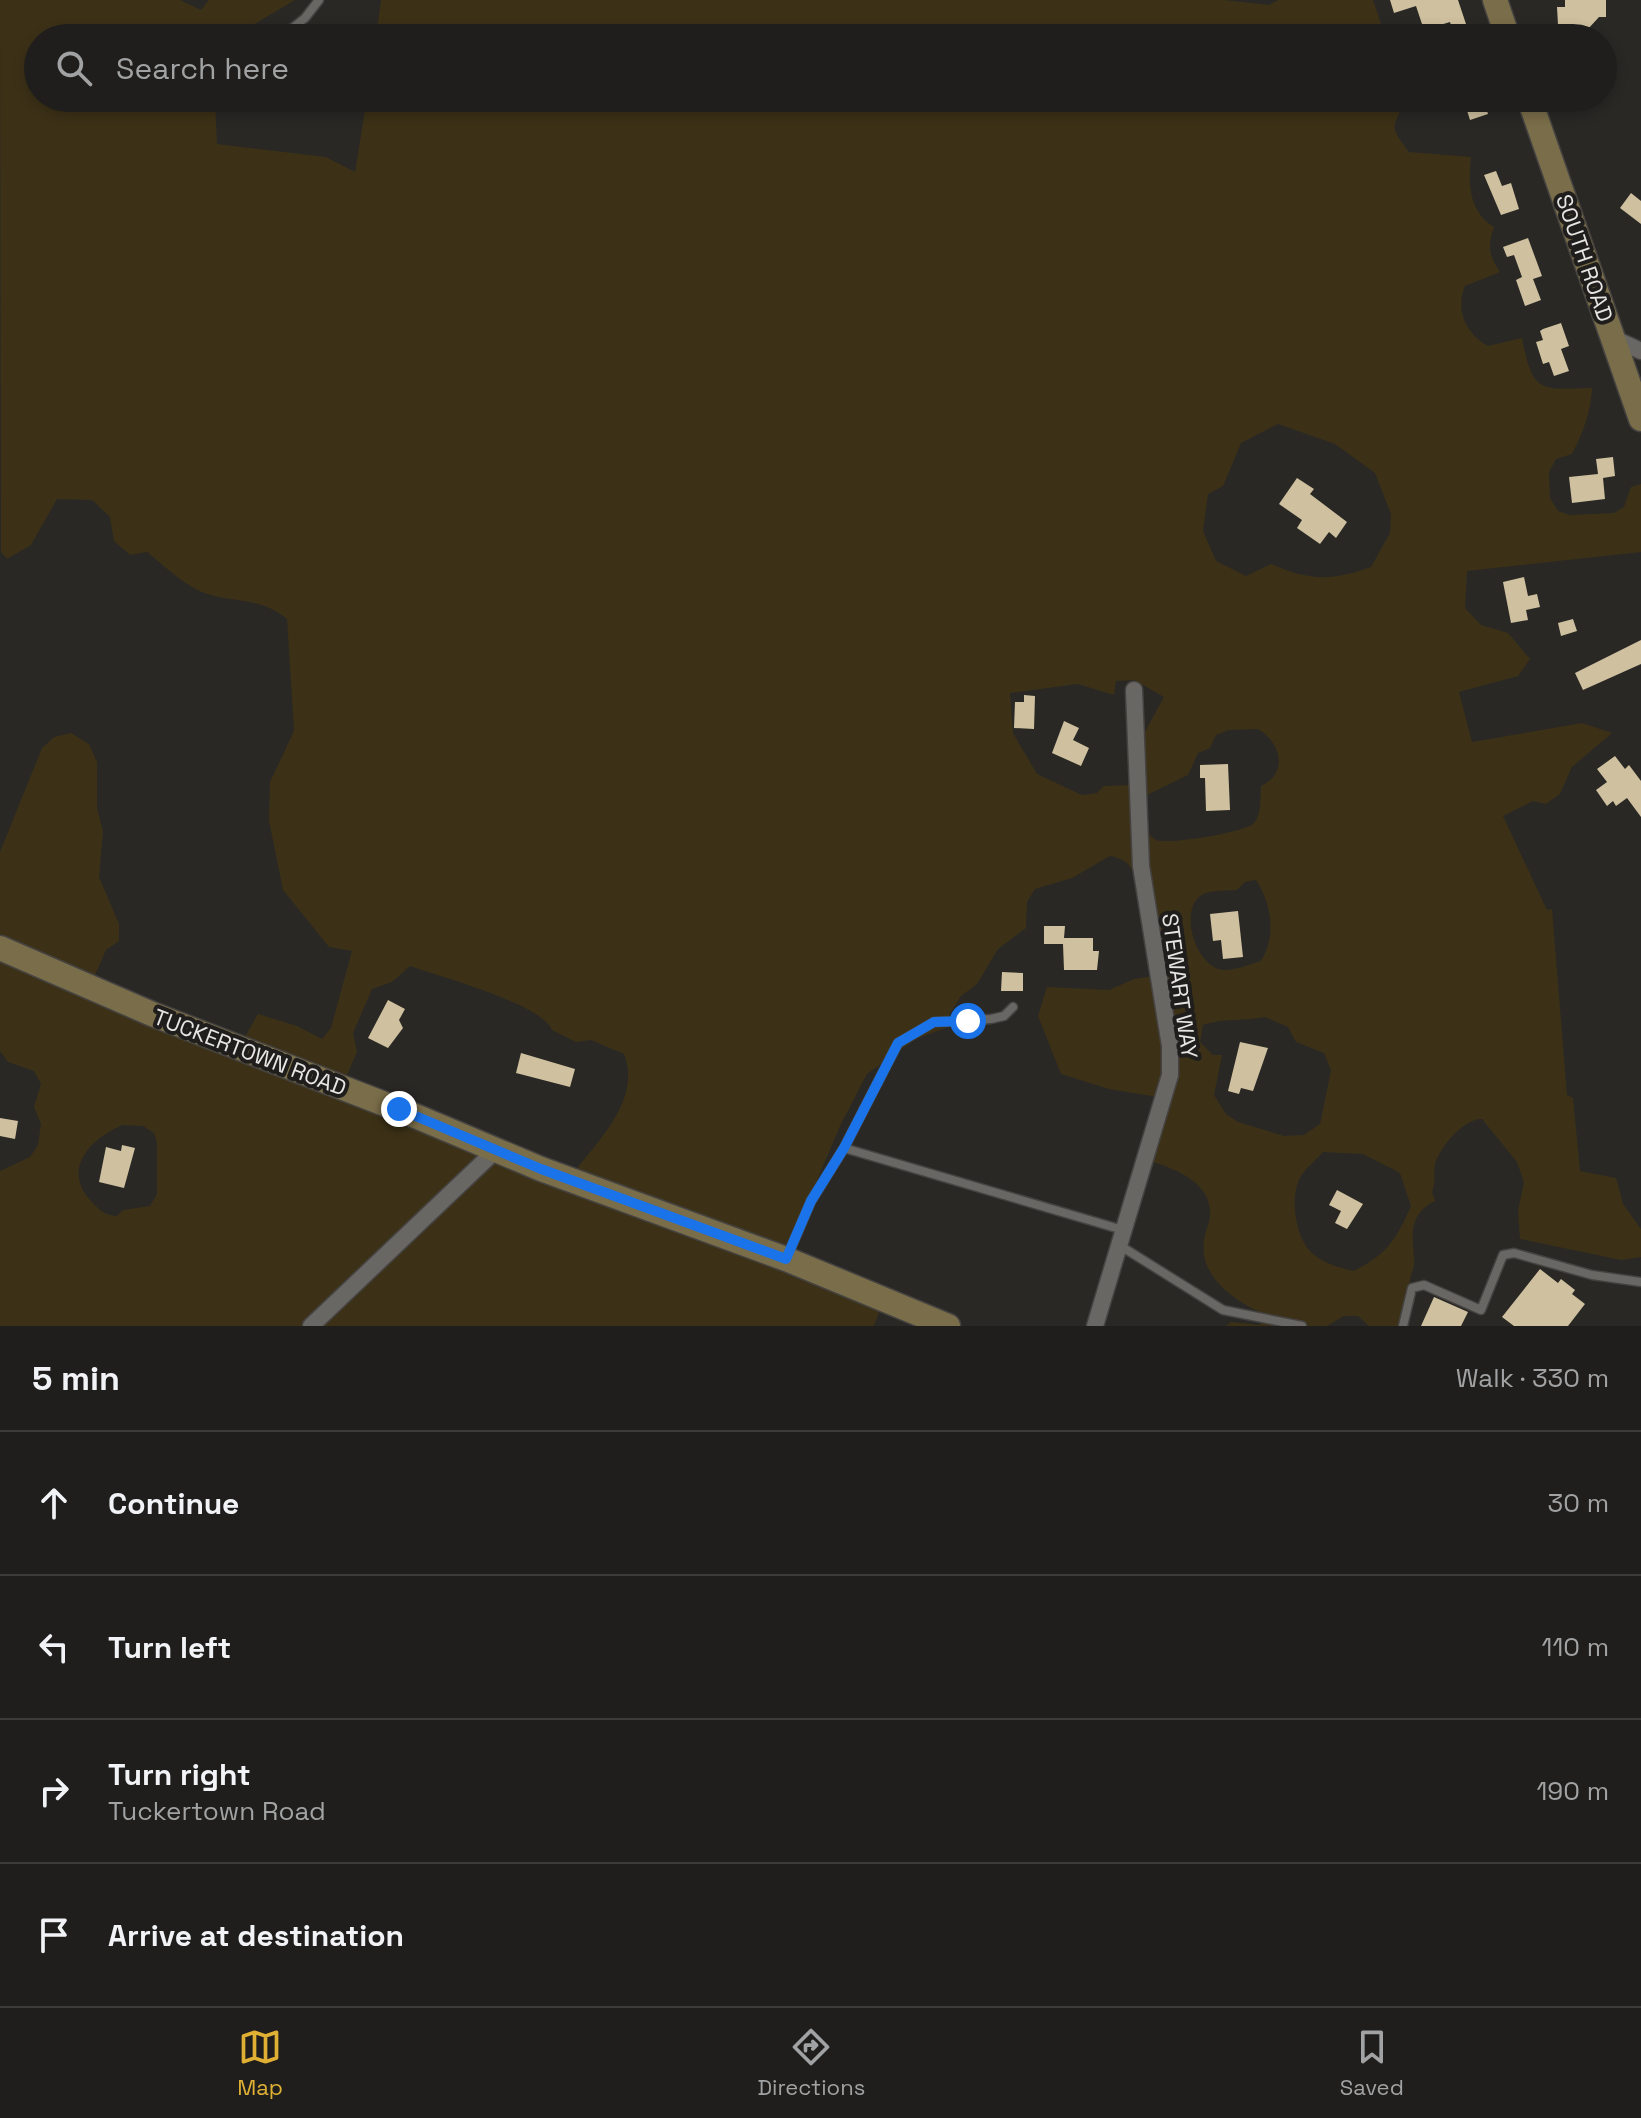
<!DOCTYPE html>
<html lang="en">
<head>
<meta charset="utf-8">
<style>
	:root { --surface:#1f1e1c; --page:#2c2b29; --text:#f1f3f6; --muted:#a1a2a3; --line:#3c3c3b; --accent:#dfb034 }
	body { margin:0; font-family:"Space Grotesk",sans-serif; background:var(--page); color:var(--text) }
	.stop { position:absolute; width:24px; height:24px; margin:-18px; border:6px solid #1a73e8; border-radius:50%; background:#fff }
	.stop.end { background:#1a73e8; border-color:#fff; box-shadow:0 2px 8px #0008 }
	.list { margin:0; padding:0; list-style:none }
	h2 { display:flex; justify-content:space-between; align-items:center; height:104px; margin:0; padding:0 32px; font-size:34px }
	h2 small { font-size:26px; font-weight:400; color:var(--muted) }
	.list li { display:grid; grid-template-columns:52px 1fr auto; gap:24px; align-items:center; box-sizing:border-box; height:144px; padding:0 32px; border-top:2px solid var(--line) }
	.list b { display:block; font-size:30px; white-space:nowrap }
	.list p { margin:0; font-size:26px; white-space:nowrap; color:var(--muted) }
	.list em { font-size:26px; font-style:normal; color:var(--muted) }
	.icon { flex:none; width:44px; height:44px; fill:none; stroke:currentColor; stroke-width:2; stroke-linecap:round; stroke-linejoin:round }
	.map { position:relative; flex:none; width:1641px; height:1326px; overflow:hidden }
	.search { position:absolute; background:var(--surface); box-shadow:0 4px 12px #0003; left:24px; right:24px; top:24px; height:88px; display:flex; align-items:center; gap:20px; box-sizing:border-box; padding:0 28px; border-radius:44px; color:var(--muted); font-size:30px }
	.sheet { height:680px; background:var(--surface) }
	nav { display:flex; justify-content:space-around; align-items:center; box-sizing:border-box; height:112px; border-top:2px solid var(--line); background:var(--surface); font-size:22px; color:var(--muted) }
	nav a { display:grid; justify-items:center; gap:4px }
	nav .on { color:var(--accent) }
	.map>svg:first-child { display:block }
	.green { fill:#3c3117; fill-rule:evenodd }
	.building { fill:#cfc19f }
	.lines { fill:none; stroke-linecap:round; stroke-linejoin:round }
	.lane-casing { stroke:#454341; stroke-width:11 }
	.street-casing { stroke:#454341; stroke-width:19 }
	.secondary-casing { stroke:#454341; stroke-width:27 }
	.lane { stroke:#696764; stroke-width:8 }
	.street { stroke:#696764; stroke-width:16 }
	.secondary { stroke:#7a6d49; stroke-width:24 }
	.route { stroke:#1a73e8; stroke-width:10 }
	.labels { text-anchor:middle; stroke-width:8; stroke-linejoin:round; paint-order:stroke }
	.street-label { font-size:22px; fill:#e7e6e4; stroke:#1f1e1c }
</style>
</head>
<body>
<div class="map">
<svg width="1641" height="1326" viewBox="0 0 1641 1326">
	<rect width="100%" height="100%" fill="#292825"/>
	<path class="green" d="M0,0H180L201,10L209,0H295L231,38H38V98H215L217,144L326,157L355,172L367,98H1403C1397,131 1385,120 1409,152L1471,157C1468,185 1469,211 1494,227C1487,246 1489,256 1500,272L1465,286C1455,310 1466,334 1488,346L1522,338C1533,393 1538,390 1592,388C1591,412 1583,433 1572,454L1556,459L1549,472L1550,498L1558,511L1570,515L1614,513L1624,507L1631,487L1641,484V552L1467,571L1465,608L1481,625L1508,633L1530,659L1518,676L1459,692L1472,742L1582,723L1612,733L1572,767L1560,794L1546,804L1533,801L1503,816L1547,910L1552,909L1567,1095L1573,1098L1580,1171L1616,1178L1623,1204L1641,1229V1257L1621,1260L1520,1239L1518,1211L1524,1182L1517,1162L1482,1119C1464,1119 1443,1144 1436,1161C1432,1172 1437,1180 1432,1192L1435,1201C1409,1214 1412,1234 1414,1257C1416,1278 1403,1271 1415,1301L1402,1326H1369L1358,1316H1344L1327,1326H1226L1231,1322L1259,1325L1264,1321L1262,1313C1234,1301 1199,1276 1204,1241C1205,1230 1211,1222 1210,1211C1209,1180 1170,1167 1147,1160L1164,1098L1109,1089L1061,1074L1038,1016L1047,987L1109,990L1134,979L1154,976L1141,886L1136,888C1134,868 1130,860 1110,856L1072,878L1035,889L1027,902L1026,928L998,949L977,984L961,996L949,1015L951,1026L916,1039L867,1074L840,1126L785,1256L883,1301L874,1326H0V1171L30,1157L38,1145L41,1124L34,1107L41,1084L34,1071L8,1062L0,1051V852L42,748L54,737L71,733L89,744L97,762V808L103,831L99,877L119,924V941L106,950L91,984L241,1044L258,1014L297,1026L322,1039L331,1028L352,951L329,947L283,890L269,821L270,782L294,731L287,619C256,593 224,606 192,587C176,578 161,563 147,552L130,555L114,541L110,517L92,500L57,499L31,545L7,559L1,552ZM1278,424L1335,444L1375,473L1391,514L1390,533L1371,567C1331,581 1310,581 1271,564L1246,576L1216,561L1203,531L1208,494L1223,486L1241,443ZM1134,680L1164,697L1135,750L1134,785L1104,786L1097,793L1082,795L1037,774L1013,733L1010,693L1078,684L1114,695L1116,681ZM1258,729C1281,743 1289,773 1261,786C1260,798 1262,814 1254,823C1247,832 1169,845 1156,840C1152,838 1146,831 1142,827L1143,797L1188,775L1198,753L1210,748L1216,735L1229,730ZM1256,880C1271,903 1277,936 1261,961C1250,964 1236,970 1225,970C1194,969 1176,903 1206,893C1215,890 1228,891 1237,890L1245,882ZM410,966C438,976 542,1004 552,1030L576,1042L591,1040L624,1054C642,1100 597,1141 572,1175L344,1082L357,1052L353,1033L372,989L392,982ZM1265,1017L1288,1027L1296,1042L1324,1053L1331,1070L1320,1124L1304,1135L1284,1136L1238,1122L1226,1114L1214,1095L1222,1055H1213L1200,1042L1203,1025C1224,1018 1244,1021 1265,1017ZM123,1125L143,1126L154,1133L157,1143V1194L150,1206L123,1210L117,1216C103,1215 100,1210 91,1201C61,1169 91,1138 123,1125ZM1323,1152L1363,1154L1400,1173L1411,1206C1396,1240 1387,1254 1354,1271C1340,1268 1323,1263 1313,1254C1295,1238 1289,1196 1301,1176C1307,1167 1316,1160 1323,1152Z
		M381,0H1224L1269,5L1278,0H1373L1382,27L1401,38H376Z"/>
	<path class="building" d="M1390,0H1458L1468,30L1454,35L1450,22L1424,30L1416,6L1394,13Z
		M1565,0H1606V17H1599L1588,29L1563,30L1558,25L1557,7H1565Z
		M1463,98H1483L1488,114L1470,120Z
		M1496,171L1502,186L1511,183L1519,209L1501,215L1484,175Z
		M1631,193L1641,201V224L1620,208Z
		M1528,238L1542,276L1533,279L1541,300L1525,306L1516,280L1522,277L1514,255L1507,257L1503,247Z
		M1561,323L1569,346L1561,349L1569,371L1554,376L1549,362L1543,364L1536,342L1543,340L1540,331L1543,329Z
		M1613,457L1615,476L1603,478L1605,499L1572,503L1569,477L1598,474L1596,459Z
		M1297,478L1314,489L1310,494L1347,522L1336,538L1329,532L1320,544L1297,528L1302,520L1279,504Z
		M1524,577L1528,596L1537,594L1540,607L1526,610L1528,620L1511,623L1503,582Z
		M1573,619L1577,631L1561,636L1558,623Z
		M1641,640V664L1583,690L1575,673Z
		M1024,695L1035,696L1034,729L1014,728L1015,702H1024Z
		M1064,721L1079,728L1073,740L1089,748L1081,766L1052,753Z
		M1615,756L1625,769L1629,765L1641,781V817L1627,798L1616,806L1613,801L1607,806L1596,790L1607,782L1597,769Z
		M1228,764L1230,810L1206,811L1205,778H1200V765Z
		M1238,911L1243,957L1223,959L1221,940L1213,941L1210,914Z
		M1044,926H1065L1064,938H1093V951H1099L1097,970H1064L1063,944H1044Z
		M1002,972L1023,973V991H1001Z
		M388,1000L405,1009L399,1020L403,1028L388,1048L368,1038Z
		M1240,1042L1268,1048L1253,1091L1241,1088L1239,1094L1228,1091Z
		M521,1053L575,1069L570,1087L516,1073Z
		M0,1118L18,1121L15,1139L0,1136Z
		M122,1145L135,1148L124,1188L99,1182L106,1147L121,1151Z
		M1337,1190L1363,1204L1347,1229L1335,1223L1341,1211L1329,1205Z
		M1540,1269L1558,1283L1561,1279L1575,1290L1572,1294L1585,1304L1568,1326H1514L1502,1317Z
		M1434,1297L1468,1312L1461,1326H1421Z"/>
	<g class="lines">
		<defs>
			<path id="lane" d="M280,38L305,18L319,0
				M844,1148L1123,1230
				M1119,1245L1223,1310L1302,1326
				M788,1255L811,1201L844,1148L898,1043L934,1022L991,1019L1004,1016L1013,1007
				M1403,1326L1412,1288L1424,1285L1481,1310L1503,1255L1514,1253L1592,1275L1641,1282"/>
			<path id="street" d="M1613,338L1641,351
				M311,1326L496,1150
				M1095,1326L1170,1075V1046L1141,866L1134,690"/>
			<path id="secondary" d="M1495,0L1508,38
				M1529,98L1641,419
				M0,948L152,1014L413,1115L541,1169L786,1259L948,1326"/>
		</defs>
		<use href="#lane" class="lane-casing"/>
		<use href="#street" class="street-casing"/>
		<use href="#secondary" class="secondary-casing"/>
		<use href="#lane" class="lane"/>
		<use href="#street" class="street"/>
		<use href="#secondary" class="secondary"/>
	</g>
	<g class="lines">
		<path class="route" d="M399,1109L541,1169L786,1259L811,1201L844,1148L898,1043L934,1022L968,1021"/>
	</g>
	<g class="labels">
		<g class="street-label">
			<text transform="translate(1585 258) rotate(71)" y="8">SOUTH ROAD</text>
			<text transform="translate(1180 986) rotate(82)" y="8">STEWART WAY</text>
			<text transform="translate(250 1052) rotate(21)" y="8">TUCKERTOWN ROAD</text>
		</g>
	</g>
</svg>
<div class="stop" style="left:968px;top:1021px"></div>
<div class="stop end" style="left:399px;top:1109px"></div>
<div class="search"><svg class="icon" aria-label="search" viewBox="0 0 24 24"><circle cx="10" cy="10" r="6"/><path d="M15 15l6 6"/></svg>Search here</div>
</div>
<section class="sheet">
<h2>5 min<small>Walk · 330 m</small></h2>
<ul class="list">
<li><svg class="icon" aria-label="ahead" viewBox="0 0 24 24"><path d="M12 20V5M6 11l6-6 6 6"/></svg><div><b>Continue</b></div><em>30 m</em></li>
<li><svg class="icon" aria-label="left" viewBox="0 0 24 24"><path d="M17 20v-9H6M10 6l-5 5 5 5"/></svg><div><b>Turn left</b></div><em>110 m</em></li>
<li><svg class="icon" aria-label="right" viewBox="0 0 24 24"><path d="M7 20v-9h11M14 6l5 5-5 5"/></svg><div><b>Turn right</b><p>Tuckertown Road</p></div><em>190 m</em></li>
<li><svg class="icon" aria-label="arrive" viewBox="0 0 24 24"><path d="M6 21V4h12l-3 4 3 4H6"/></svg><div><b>Arrive at destination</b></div></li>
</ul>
</section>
<nav>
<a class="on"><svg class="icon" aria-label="map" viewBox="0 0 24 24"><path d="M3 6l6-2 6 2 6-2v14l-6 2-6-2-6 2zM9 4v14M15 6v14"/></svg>Map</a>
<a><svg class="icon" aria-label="directions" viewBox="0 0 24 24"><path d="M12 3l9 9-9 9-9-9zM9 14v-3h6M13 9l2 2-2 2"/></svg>Directions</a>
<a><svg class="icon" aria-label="saved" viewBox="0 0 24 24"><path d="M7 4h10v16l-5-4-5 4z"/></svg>Saved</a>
</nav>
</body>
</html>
